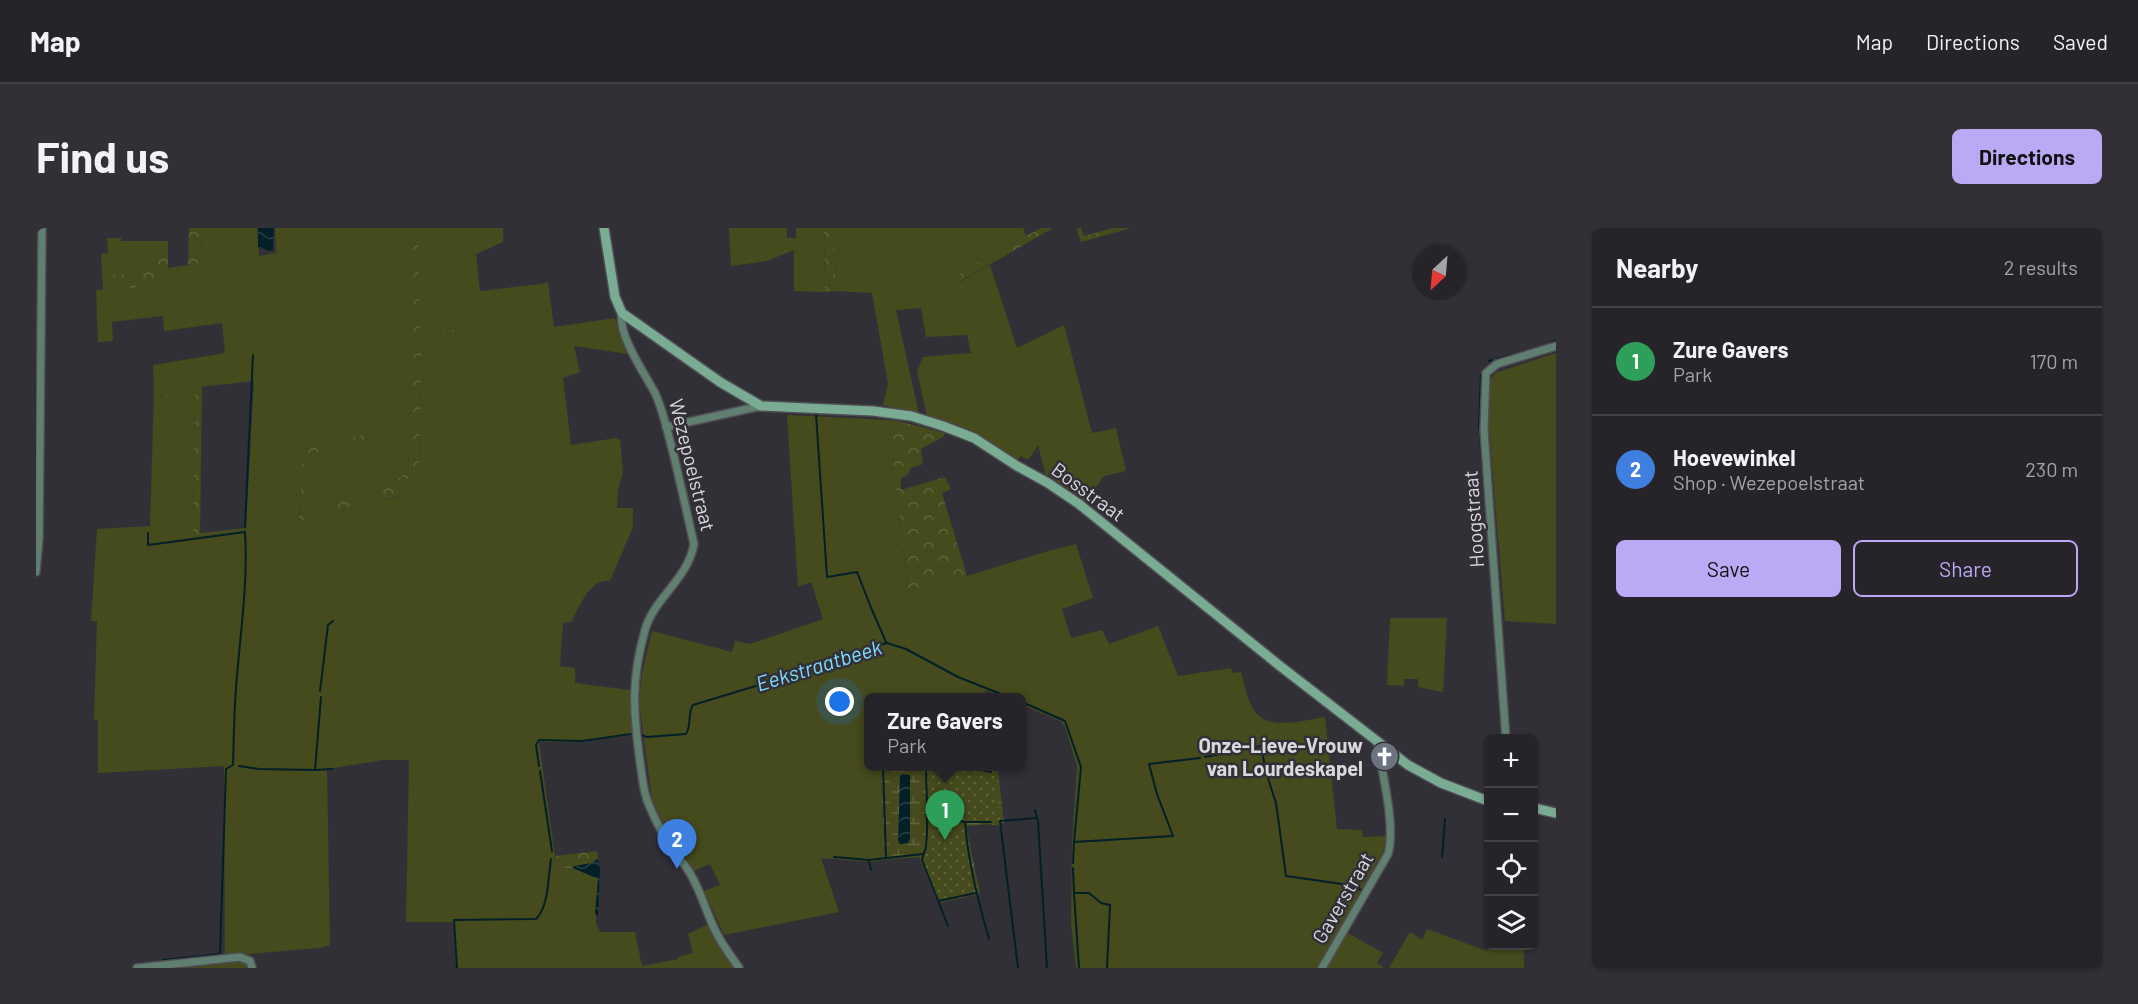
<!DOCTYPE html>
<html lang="en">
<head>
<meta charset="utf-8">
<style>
	:root { --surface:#262429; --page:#323035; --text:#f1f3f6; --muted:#a4a4a8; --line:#424146; --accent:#baaaf6 }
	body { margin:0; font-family:Barlow,sans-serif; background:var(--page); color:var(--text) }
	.controls { position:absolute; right:18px; bottom:18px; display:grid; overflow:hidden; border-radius:9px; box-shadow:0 2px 4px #0004 }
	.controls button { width:54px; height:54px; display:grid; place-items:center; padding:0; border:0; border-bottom:2px solid var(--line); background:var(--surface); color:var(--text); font:30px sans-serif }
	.compass { position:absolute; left:1376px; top:18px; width:54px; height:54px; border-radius:50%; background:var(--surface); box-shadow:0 2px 4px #0004; rotate:206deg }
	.you { position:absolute; left:804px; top:474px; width:21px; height:21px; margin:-15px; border:4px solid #fff; border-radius:50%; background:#1a73e8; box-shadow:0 0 0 9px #1a73e833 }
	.badge { display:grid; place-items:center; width:39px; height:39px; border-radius:50%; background:var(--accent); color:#fff; font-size:20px; font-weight:700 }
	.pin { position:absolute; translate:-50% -50px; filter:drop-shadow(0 2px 3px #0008) }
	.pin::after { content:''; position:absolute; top:32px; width:21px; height:18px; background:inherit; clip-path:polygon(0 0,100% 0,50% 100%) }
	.popup { position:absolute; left:828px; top:465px; width:162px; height:78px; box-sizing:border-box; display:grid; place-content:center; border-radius:9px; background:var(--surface); filter:drop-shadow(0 2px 4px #0005); font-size:20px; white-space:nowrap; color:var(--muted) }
	.popup b { font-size:22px; color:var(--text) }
	.popup::after { content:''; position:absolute; left:50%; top:100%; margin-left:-12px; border:12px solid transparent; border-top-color:var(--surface) }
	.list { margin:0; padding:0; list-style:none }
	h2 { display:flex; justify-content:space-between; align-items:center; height:78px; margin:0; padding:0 24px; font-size:26px }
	h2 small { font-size:20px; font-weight:400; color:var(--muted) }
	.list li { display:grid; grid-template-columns:39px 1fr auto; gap:18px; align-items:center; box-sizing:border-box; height:108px; padding:0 24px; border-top:2px solid var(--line) }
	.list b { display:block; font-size:22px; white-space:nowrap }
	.list p { margin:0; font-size:20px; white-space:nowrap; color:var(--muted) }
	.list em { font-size:20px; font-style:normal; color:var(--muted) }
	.actions { display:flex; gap:12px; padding:18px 24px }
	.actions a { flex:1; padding:14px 0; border:2px solid var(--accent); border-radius:9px; text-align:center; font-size:21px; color:var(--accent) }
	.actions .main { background:var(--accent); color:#111 }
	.icon { flex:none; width:33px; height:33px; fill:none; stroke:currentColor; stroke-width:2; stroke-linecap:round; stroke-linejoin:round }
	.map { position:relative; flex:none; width:1520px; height:740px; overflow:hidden; border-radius:9px }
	header { display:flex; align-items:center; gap:36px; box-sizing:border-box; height:84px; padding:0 30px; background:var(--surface); border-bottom:2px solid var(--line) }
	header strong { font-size:28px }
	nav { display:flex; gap:33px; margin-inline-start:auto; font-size:21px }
	.intro { display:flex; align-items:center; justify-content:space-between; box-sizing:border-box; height:144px; padding:0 36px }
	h1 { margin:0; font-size:42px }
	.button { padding:15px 27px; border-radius:9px; background:var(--accent); color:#111; font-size:21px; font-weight:700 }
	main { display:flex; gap:36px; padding:0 36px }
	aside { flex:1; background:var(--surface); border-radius:9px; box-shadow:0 2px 4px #0004 }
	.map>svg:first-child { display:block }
	.grass { fill:#464b1d; fill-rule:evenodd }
	.forest { fill:url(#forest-crowns) }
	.wetland { fill:url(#wetland-marsh) }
	.park { fill:url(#park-dots) }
	.water { fill:url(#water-waves) }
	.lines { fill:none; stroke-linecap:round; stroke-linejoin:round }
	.stream { stroke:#031f28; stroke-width:2 }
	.street-casing { stroke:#504e55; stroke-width:10 }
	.secondary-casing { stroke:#504e55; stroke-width:12 }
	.street { stroke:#617f70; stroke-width:7 }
	.secondary { stroke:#7aac94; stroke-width:9 }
	.labels { text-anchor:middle; stroke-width:5; stroke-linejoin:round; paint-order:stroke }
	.street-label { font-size:20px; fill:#d9d8dd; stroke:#323037 }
	.poi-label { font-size:20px; font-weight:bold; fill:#d9d8dd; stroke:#323037; text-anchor:end }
	.water-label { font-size:21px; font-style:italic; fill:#7fdafc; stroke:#323037 }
</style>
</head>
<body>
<header>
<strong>Map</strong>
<nav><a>Map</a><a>Directions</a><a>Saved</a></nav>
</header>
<div class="intro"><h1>Find us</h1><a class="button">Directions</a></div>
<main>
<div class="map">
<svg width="1520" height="740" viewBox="0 0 1520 740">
	<defs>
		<pattern id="forest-crowns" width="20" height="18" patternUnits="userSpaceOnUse" patternTransform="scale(1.5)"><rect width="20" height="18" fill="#464b1d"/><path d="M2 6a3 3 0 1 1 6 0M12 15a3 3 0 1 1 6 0" fill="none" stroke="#60643d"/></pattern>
		<pattern id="wetland-marsh" width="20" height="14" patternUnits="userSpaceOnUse" patternTransform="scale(1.5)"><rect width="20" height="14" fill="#464b1d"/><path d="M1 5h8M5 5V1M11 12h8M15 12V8" fill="none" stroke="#60643d"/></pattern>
		<pattern id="park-dots" width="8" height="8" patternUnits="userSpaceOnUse" patternTransform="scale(1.5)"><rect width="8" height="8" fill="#464b1d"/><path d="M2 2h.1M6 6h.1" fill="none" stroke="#60643d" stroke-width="1.8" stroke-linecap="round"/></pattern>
		<pattern id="water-waves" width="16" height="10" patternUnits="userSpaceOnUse" patternTransform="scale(1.5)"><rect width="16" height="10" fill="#031f28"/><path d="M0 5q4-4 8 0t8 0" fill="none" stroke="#273f47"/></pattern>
	</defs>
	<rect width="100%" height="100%" fill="#323037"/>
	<path class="grass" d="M165,0H221L223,28L240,25L239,0H467V14L440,26L444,63L512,55L518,99L579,90L592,126L538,118L544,144L527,150L535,217L580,210L584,212L587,244L582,262L581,280H597V299L574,353C553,350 544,379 535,394L527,395L524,438L539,440V455L594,462L596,507L546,514H503L519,628L515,634L516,641L537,640L562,650L560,695L564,704H599L606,738L642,731V729L657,725L652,706L672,696L698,740H420L417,694H370L373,532H347L291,541L294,717L283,720L189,728L188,538L62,545V492L58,491L61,393H55L61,301L114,298L118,164L117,137L189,125L186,95L128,103L127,88L76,94L77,113L62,114L60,62H67L65,26L72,25L71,10H85V13H118V41L77,48L166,35ZM375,5L384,105L421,101L422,111L386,113L383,240L377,241L372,251L361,256L365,269L333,275L265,295L263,290L267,221L345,210L273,226L270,283L325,263L327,267L348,260L347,256L365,249L372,238L373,227H377ZM218,153L210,300L164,305V309H157L159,165L129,163Z
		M693,0H751V10H760V0H788L789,64L758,63V22L731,33L695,38Z
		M798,0H982L985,10L916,50L921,56L954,37L981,120L1028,97L1056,205L1080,200L1090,243L1068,248L1049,274L1012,247L1010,248L1002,217L992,232L985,228L981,233L937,204L891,188L881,143L887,129L935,125L931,107L890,109L885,80L860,82L883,186L847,177L852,156L836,65L800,63Z
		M1520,125V396L1469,393L1453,201V154L1459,145Z
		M751,187L852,192L872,362L931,348L1009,324L1040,316L1057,370L1026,381L1035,410L1066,402L1073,416L1122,398L1142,448L1195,440L1196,445L1205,444C1209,457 1212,478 1223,488C1237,501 1272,492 1289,489L1301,601L1326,602L1327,609L1351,608L1347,624L1281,740H1040L1035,696L1036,617L1041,538L1029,499L1024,493L986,477V470L967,469L949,462L950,469L832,470V538L845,539L848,632L835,634L785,630L803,684L688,707L668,663L684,657L674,636L658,643L629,600L616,571L603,475L606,445L616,403L696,424L699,413L714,416L787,391L775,354L762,359Z
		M1354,390H1411L1407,464L1382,459V451H1368V458L1351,457Z
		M1391,701L1451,723L1452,716L1488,718V740H1353L1374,704L1386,712Z
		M1310,704L1347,725L1341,735L1348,740H1291Z
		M203,734L210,736L213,740H146Z"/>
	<path class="forest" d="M153,0H165L166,35L152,37Z
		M788,0H798L800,63L789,64Z
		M982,0H987L990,8L1005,0H1017L920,56L916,50L984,10Z
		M1040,0H1045L1048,8L1077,0H1095L1045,14Z
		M382,4L384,105L422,101L423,111L386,113L383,240L377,241L372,251L361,256L362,262L370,259L372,260V267L333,275L265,295L263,290L267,221L344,203L346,210L274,226L270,283L325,263L327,267L348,260L347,256L365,249L372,238L373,227L377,226L374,6Z
		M118,13H132V41L120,43V50C107,55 85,70 75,55L77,48L118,40Z
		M166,159L164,309H157L159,165L130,168L129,163Z
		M852,192L862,193L909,205L907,209L885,221L887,236L875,240L871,248L865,250V262L909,249L915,261L906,265L931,348L872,362Z
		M561,623L562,632L557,635L538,638L537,640L516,641L515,634L519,628Z"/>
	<path class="wetland" d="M942,538L962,542L968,595L930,598L944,666L902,675L883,629L848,632L845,539Z"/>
	<path class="park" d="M891,539H931L958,544L965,598L926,592L940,665L902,674L883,626L889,624Z"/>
	<path class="water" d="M222,0H238L237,22L233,23L222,19Z
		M864,546L874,547V611L872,615L864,616L862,613Z
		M561,631L563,634L564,641L562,689L559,685L562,651L537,640L538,638L556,635Z"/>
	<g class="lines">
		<path class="stream" d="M1461,131L1506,119L1520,113
			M1453,133L1456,132
			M1445,147L1443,197L1451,289
			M780,186L791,349L821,344L836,382L850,414
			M209,299L217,127
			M112,305V317L209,304C212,353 205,400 201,448C198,478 198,507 197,537L190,541L184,726L127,732
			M284,463L292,397L297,393
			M986,474L1029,493L1045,539L1038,614L1137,608L1121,566L1113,536L1164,530
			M605,507L611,509L650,506C656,497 651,486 657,477L733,454L753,443L851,415L870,421L922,449L975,470
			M1169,529L1225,518L1230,544L1240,575L1250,648L1306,656L1326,662
			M203,538L223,541L279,542L285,469
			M503,538L500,517L503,512L546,513L595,506
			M890,538C890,565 893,593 890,619C889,624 887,626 886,632L912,698
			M927,538L955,544
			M279,542L296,541
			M504,543L516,623
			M999,582L1002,593L1011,740
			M890,586L929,594H955
			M929,594C932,634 942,672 953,711
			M798,629L833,632L887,626
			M1406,629L1409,591
			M850,630L847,539L855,538
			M833,633L835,642
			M1037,635L1038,614
			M1037,640L1038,665H1053L1065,675L1074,677L1071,740
			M1038,665L1043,740
			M902,673L940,665
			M421,740L418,692L500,691C513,678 512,649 515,631
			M982,740L964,593L1000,590"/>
		<defs>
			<path id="street" d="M586,85C581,106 609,146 619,165C626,180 630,197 634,213C643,247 650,282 658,316C652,351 618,370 609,402C595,452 597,483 604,533C606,548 607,564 613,577C620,594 629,611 639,625C645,633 651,639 655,647C666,666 671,687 681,706C687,718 696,729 703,740
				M630,199L725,178
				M0,344L3,311L6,0
				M1470,511L1448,202L1450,145L1461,136L1520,118
				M1346,542L1347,537L1356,526
				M101,740L204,729L214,733L216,740
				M1286,740L1352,626C1360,598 1346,544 1341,514"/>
			<path id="secondary" d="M568,0L579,69L586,85L684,154L725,178L837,183L875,188L907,198L938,210L981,238L1012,255L1043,276L1244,438L1372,537L1405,555L1452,573
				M1498,580L1520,585"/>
		</defs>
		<use href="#street" class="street-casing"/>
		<use href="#secondary" class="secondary-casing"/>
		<use href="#street" class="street"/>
		<use href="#secondary" class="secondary"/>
	</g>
	<defs>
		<symbol id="church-disc" viewBox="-11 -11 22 22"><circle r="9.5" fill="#6b7280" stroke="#323037"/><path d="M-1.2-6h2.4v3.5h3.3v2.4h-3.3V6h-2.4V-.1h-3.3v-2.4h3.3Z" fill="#fff"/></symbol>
	</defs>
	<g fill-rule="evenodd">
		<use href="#church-disc" x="1332" y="512" width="33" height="33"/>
	</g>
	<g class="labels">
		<g class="street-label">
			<text transform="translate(656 237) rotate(76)" y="7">Wezepoelstraat</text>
			<text transform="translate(1052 264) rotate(36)" y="7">Bosstraat</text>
			<text transform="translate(1438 291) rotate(-94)" y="7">Hoogstraat</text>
			<text transform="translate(1307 670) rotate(-60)" y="7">Gaverstraat</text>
		</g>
		<g class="poi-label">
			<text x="1327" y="525">Onze-Lieve-Vrouw<tspan x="1327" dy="23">van Lourdeskapel</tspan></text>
		</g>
		<g class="water-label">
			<text transform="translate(783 438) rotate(-17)" y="7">Eekstraatbeek</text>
		</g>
	</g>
</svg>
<div class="controls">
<button>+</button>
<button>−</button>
<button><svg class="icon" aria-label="locate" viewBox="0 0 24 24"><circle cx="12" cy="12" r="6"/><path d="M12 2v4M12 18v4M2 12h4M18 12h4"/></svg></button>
<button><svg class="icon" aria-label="layers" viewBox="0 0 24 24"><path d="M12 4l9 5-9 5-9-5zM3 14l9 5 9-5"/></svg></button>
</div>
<svg class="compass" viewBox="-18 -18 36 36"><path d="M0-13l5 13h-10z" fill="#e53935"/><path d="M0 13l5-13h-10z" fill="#a4a4a8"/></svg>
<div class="you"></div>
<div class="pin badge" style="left:909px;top:612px;background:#2e9e5b">1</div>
<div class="popup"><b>Zure Gavers</b>Park</div>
<div class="pin badge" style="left:641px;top:641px;background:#3f7fe0">2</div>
</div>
<aside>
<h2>Nearby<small>2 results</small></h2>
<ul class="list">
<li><span class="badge" style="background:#2e9e5b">1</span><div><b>Zure Gavers</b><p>Park</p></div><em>170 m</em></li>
<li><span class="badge" style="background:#3f7fe0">2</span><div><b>Hoevewinkel</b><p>Shop · Wezepoelstraat</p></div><em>230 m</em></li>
</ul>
<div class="actions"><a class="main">Save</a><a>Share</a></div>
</aside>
</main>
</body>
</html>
